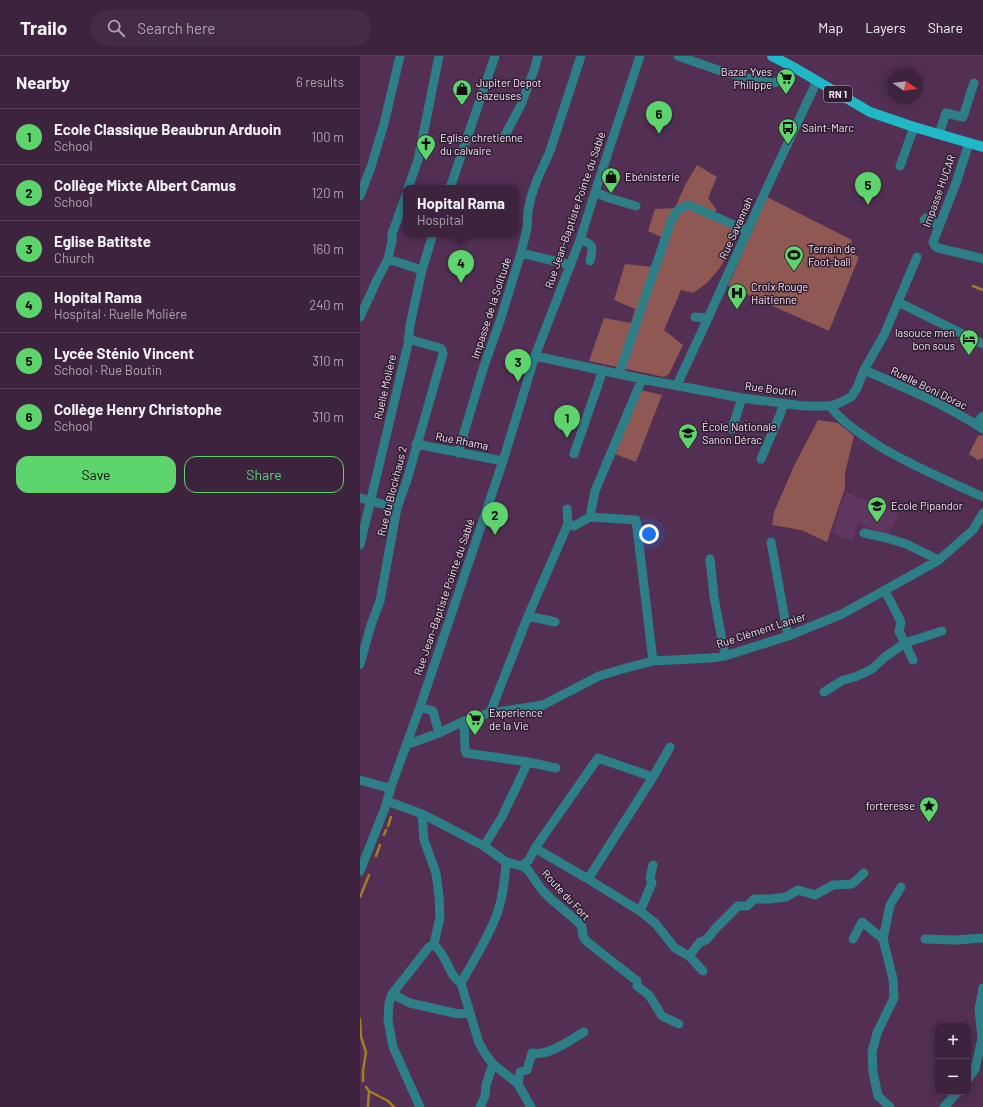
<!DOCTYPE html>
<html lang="en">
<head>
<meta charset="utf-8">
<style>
	:root { --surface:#3e233e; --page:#452b45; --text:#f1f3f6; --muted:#ada4b0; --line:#574058; --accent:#5ed56c }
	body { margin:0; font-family:Barlow,sans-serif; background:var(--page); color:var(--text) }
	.controls { position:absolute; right:12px; bottom:12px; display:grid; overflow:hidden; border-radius:8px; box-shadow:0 2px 10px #0003 }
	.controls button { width:36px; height:36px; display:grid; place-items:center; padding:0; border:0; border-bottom:1px solid var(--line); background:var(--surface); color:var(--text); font:20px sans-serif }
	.compass { position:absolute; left:527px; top:12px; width:36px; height:36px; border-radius:50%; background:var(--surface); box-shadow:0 2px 10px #0003; rotate:103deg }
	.you { position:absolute; left:289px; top:478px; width:14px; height:14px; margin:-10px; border:3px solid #fff; border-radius:50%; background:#1a73e8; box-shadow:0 0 0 6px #1a73e833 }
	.badge { display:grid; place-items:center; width:26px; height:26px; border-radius:50%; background:var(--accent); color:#111; font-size:13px; font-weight:700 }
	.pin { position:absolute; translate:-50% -33px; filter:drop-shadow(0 1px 2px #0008) }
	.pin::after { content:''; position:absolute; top:21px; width:14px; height:12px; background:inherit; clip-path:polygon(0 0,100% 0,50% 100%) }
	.popup { position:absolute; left:43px; top:129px; width:116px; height:52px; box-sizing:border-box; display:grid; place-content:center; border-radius:8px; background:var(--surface); filter:drop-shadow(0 1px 3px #0005); font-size:13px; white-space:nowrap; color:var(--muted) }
	.popup b { font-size:15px; color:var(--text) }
	.popup::after { content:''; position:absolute; left:50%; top:100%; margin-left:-8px; border:8px solid transparent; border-top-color:var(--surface) }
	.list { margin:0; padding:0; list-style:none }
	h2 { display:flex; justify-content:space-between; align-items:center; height:52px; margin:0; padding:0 16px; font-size:17px }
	h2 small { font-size:13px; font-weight:400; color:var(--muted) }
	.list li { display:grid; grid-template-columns:26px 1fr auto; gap:12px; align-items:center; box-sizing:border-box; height:56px; padding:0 16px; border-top:1px solid var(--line) }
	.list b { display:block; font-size:15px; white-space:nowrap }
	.list p { margin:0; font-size:13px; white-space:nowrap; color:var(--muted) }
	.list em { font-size:13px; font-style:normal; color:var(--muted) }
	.actions { display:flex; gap:8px; padding:12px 16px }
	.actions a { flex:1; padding:9px 0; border:1px solid var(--accent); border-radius:12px; text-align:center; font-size:14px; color:var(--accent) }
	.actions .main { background:var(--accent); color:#111 }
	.icon { flex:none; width:22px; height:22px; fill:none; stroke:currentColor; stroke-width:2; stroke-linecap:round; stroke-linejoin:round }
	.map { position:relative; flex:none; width:623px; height:1051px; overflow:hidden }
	header { display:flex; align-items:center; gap:24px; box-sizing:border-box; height:56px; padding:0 20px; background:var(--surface); border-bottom:1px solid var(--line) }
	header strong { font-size:19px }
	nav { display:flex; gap:22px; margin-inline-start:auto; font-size:14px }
	.search { width:280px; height:36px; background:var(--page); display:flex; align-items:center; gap:10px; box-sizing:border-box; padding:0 14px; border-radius:22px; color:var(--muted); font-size:15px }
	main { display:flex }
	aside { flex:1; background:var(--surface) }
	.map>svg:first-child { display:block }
	.built { fill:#5f3660 }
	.green { fill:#905853 }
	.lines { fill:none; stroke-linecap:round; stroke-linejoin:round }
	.stream { stroke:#a27e23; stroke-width:2.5 }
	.minor { stroke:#2e7e88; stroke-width:9 }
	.major { stroke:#1fb8c7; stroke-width:10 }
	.labels { text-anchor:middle; stroke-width:3; stroke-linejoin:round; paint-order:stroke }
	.shield { fill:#2e1e2f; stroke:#b9a5ba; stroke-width:1 }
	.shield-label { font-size:10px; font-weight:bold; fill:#f5dff5 }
	.poi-label { font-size:11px; fill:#f5dff5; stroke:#2e1e2f; text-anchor:start }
	.street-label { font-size:11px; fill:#f5dff5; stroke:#2e1e2f }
</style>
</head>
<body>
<header>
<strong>Trailo</strong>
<div class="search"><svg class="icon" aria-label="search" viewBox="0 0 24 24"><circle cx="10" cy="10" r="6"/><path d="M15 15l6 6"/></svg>Search here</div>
<nav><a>Map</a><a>Layers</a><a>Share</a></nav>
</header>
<main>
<aside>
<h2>Nearby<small>6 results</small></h2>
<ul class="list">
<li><span class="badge">1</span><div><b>Ecole Classique Beaubrun Arduoin</b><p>School</p></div><em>100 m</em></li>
<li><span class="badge">2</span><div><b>Collège Mixte Albert Camus</b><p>School</p></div><em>120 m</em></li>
<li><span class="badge">3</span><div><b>Eglise Batitste</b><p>Church</p></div><em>160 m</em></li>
<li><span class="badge">4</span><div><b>Hopital Rama</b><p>Hospital · Ruelle Molière</p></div><em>240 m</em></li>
<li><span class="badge">5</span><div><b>Lycée Sténio Vincent</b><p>School · Rue Boutin</p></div><em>310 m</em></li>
<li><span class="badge">6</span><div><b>Collège Henry Christophe</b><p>School</p></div><em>310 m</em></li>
</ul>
<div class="actions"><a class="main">Save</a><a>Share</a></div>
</aside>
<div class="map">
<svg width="623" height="1051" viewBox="0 0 623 1051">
	<rect width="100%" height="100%" fill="#522f53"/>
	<path class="built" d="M486,436L539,457L528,479L498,467L492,485L472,477Z"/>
	<path class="green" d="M337,109L357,121L348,142L356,153L355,164L374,173L370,195L359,213L347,227L333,237L321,234L304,274L323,289L309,318L304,321L229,305L244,262L271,267L275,253L254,244L265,208L292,211L308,184L288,175L295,153L315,152L325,129Z
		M407,141L492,184L488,196L499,201L469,275L368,230Z
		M281,334L302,339L276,406L255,398Z
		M458,364L478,367L494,380L485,417V432L467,486L441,474L412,469L414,456L434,410Z
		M623,379V402L618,404L609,398L618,380Z"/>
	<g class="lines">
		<path class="stream" d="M613,230L623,234
			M28,770L31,761
			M24,779L26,774
			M16,800L20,789
			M0,841L9,819
			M0,963L1,981L6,996L3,1015V1025
			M6,1031L9,1035L8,1051
			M9,1035L28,1045L34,1051"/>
		<path class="minor" d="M318,0L361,15L391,23L413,27L426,23L435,12
			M579,78L586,57L603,61C607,49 610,38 614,27
			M143,83L161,49L174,14L178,0
			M609,87L596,127L573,186L575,190L578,192L616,201L623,203
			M540,110L554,71
			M48,132L58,104L79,0
			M90,132L135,0
			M235,136L249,142L276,150
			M0,140L11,111L24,68L40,0
			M564,164L566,162L576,168L581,166
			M220,184C235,188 233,192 230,205
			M161,197L211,209
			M28,203L32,185V178L46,139
			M538,246L623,288
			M0,261L17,224L28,203L62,214
			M335,261L348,262
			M175,300L282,323L382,342L444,350H470L479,347L491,341L497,332L504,314L524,279L557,201
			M504,314C546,332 584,348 623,373
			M259,318L310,168C315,157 317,152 329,149L388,175
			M317,329L348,262L405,136L457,25
			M470,350C483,367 501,378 519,390C552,410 588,425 623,441
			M615,368L623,360
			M372,373L382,342
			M56,388L143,405
			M98,397L124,310L140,265L161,197L167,172L168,155L171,141L177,124L190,95L221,0
			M214,398L243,314
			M401,403L420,359L424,347
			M0,442L37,452
			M207,453L208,468
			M230,461L276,464L293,605
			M504,477L527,482L546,488L579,504
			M411,486L428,580
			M0,489L48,288L50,269L62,214L73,178
			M350,503L354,541L365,600
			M525,535L541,566L539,575L553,604
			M168,560L195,566
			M0,608L11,569L20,545L37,452L47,424L83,298L82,294L80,292L48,283
			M464,636L483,624L495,621L512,613L525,601L545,587L582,575
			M60,651L73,655L79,677
			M130,657L168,560L208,468L214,470L230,461L235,435L282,323
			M104,665L105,694L106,697L168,706L142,761L124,790
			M46,689L79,677L104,665L130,657L183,649L239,620L266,612L293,605L350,602L365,600L428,580L482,558L579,504L613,474L623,457
			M168,706L196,712
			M0,724L25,731H31
			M27,745L62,758L74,764L124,790L146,806L162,810L168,814L182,834L191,843L218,866L222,871L223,880L226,885L277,925V930L289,939L302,960L319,968
			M62,758L64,784L76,817L79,840L80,861L74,888C78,893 82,897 84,902C91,913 90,919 101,927L119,987L126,999L133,1008L158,1028L171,1051
			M175,792L228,823L280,855L295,867L315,892L329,900L343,915
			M162,810L169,804L175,792L238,702L293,721
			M0,815L25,752L31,731L60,651L143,405L175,300L220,184L235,136L280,0
			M228,823L293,721L310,691
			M280,855L292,827L290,822L293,809
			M493,883L502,866L523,883L533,923L534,942L517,977L512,996L513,1016L518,1040L530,1051
			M523,883L530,849L541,831
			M565,883L595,884L623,882
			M329,900L340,886L346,884L356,872L378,850H387L394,843H410L426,841L438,834L455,839L473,829L492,828L504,817
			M101,927C114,904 128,882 137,858C143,841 145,823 146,806
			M32,938L50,947L98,958L110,957
			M608,1023L615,1013L622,982L619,953L623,932
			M158,1028L160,1016L167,1014L172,997C175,997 178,998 181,997C194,996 212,983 224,976
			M60,1051L33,991L28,964L29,947L32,938L69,891L74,888
			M120,1051L125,1040L126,1029L133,1008
			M584,1051L598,1036"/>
		<path class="major" d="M412,0L435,12L510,56L554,71L623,91"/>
	</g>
	<defs>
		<symbol id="supermarket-pin" viewBox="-11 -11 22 30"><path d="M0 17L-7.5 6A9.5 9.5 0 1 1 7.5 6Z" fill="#5ed56c" stroke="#2e1e2f"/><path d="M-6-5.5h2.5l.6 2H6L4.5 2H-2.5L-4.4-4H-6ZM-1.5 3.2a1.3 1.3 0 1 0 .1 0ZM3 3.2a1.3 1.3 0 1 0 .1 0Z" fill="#111"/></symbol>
		<symbol id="shop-pin" viewBox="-11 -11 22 30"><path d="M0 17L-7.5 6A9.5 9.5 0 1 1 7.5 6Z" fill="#5ed56c" stroke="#2e1e2f"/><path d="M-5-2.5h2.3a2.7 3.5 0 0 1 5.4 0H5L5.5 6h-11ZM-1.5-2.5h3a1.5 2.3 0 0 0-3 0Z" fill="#111"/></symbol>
		<symbol id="bus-pin" viewBox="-11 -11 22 30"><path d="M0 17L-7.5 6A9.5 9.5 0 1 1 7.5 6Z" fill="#5ed56c" stroke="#2e1e2f"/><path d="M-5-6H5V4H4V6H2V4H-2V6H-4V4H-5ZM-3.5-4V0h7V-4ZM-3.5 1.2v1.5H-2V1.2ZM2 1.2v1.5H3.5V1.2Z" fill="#111"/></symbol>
		<symbol id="church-pin" viewBox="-11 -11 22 30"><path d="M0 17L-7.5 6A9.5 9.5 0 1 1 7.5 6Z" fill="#5ed56c" stroke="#2e1e2f"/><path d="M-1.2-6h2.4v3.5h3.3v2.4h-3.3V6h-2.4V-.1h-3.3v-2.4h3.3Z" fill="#111"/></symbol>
		<symbol id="stadium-pin" viewBox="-11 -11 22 30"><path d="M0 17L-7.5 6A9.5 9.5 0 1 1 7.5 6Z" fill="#5ed56c" stroke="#2e1e2f"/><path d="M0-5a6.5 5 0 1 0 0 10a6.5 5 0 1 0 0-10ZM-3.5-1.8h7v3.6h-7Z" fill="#111"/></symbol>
		<symbol id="hospital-pin" viewBox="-11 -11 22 30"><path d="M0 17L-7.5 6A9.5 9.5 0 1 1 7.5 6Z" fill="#5ed56c" stroke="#2e1e2f"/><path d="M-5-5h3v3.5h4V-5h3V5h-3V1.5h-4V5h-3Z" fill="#111"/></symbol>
		<symbol id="hotel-pin" viewBox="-11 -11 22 30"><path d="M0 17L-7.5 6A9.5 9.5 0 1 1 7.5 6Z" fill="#5ed56c" stroke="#2e1e2f"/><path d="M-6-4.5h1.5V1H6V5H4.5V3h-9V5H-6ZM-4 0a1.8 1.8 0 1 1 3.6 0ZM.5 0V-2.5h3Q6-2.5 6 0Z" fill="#111"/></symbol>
		<symbol id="school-pin" viewBox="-11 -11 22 30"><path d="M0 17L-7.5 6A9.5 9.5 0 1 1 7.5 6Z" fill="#5ed56c" stroke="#2e1e2f"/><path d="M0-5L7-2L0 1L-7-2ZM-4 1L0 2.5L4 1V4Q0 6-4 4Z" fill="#111"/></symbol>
		<symbol id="sight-pin" viewBox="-11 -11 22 30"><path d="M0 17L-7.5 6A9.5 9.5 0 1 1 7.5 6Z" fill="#5ed56c" stroke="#2e1e2f"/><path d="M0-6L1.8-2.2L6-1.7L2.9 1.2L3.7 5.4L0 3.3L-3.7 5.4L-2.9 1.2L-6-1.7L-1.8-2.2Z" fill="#111"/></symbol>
	</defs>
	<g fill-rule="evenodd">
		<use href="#supermarket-pin" x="415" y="11" width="22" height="30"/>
		<use href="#shop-pin" x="91" y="22" width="22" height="30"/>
		<use href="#bus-pin" x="417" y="61" width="22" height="30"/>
		<use href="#church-pin" x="55" y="77" width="22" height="30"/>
		<use href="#shop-pin" x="240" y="110" width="22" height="30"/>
		<use href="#stadium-pin" x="423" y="188" width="22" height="30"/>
		<use href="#hospital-pin" x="366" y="226" width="22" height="30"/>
		<use href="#hotel-pin" x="598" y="272" width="22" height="30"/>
		<use href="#school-pin" x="317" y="366" width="22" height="30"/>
		<use href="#school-pin" x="506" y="439" width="22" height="30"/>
		<use href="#supermarket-pin" x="104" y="652" width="22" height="30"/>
		<use href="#sight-pin" x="558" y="739" width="22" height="30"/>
	</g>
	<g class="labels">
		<rect class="shield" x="464" y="30" width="28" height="16" rx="3"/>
		<g class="shield-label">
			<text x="478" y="42">RN 1</text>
		</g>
		<g class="poi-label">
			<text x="412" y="20" text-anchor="end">Bazar Yves<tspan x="412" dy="13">Philippe</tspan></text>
			<text x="116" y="31">Jupiter Depot<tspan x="116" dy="13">Gazeuses</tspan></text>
			<text x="442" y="76">Saint-Marc</text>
			<text x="80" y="86">Eglise chretienne<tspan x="80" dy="13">du calvaire</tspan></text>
			<text x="265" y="125">Ebénisterie</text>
			<text x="448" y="197">Terrain de<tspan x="448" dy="13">Foot-ball</tspan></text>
			<text x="391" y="235">Croix Rouge<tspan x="391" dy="13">Haitienne</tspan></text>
			<text x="595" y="281" text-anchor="end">lasouce men<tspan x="595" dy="13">bon sous</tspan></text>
			<text x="342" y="375">École Nationale<tspan x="342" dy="13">Sanon Dérac</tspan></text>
			<text x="531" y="454">Ecole Pipandor</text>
			<text x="129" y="661">Experience<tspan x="129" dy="13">de la Vie</tspan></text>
			<text x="555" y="754" text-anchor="end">forteresse</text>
		</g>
		<g class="street-label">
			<text transform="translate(579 135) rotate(-70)" y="4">Impasse HUCAR</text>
			<text transform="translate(215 154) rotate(-71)" y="4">Rue Jean-Baptiste Pointe du Sablé</text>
			<text transform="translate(376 172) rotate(-66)" y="4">Rue Savannah</text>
			<text transform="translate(131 252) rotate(-72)" y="4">Impasse de la Solitude</text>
			<text transform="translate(25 331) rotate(-77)" y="4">Ruelle Molière</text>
			<text transform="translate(569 332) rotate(26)" y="4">Ruelle Boni Dorac</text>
			<text transform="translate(411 333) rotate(7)" y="4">Rue Boutin</text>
			<text transform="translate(102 385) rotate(11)" y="4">Rue Rhama</text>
			<text transform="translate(32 435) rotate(-76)" y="4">Rue du Blockhaus 2</text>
			<text transform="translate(84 541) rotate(-71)" y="4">Rue Jean-Baptiste Pointe du Sablé</text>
			<text transform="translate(401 574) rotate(-18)" y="4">Rue Clément Lanier</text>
			<text transform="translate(206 839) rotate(47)" y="4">Route du Fort</text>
		</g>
	</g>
</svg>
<div class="controls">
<button>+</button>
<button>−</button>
</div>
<svg class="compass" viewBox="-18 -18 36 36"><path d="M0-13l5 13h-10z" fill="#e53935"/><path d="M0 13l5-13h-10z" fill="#ada4b0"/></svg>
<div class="you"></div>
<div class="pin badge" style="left:207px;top:382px">1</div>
<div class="pin badge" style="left:135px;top:479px">2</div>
<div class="pin badge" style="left:158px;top:326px">3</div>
<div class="pin badge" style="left:101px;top:227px">4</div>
<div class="popup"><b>Hopital Rama</b>Hospital</div>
<div class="pin badge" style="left:508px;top:149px">5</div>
<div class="pin badge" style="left:299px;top:78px">6</div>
</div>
</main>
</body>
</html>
